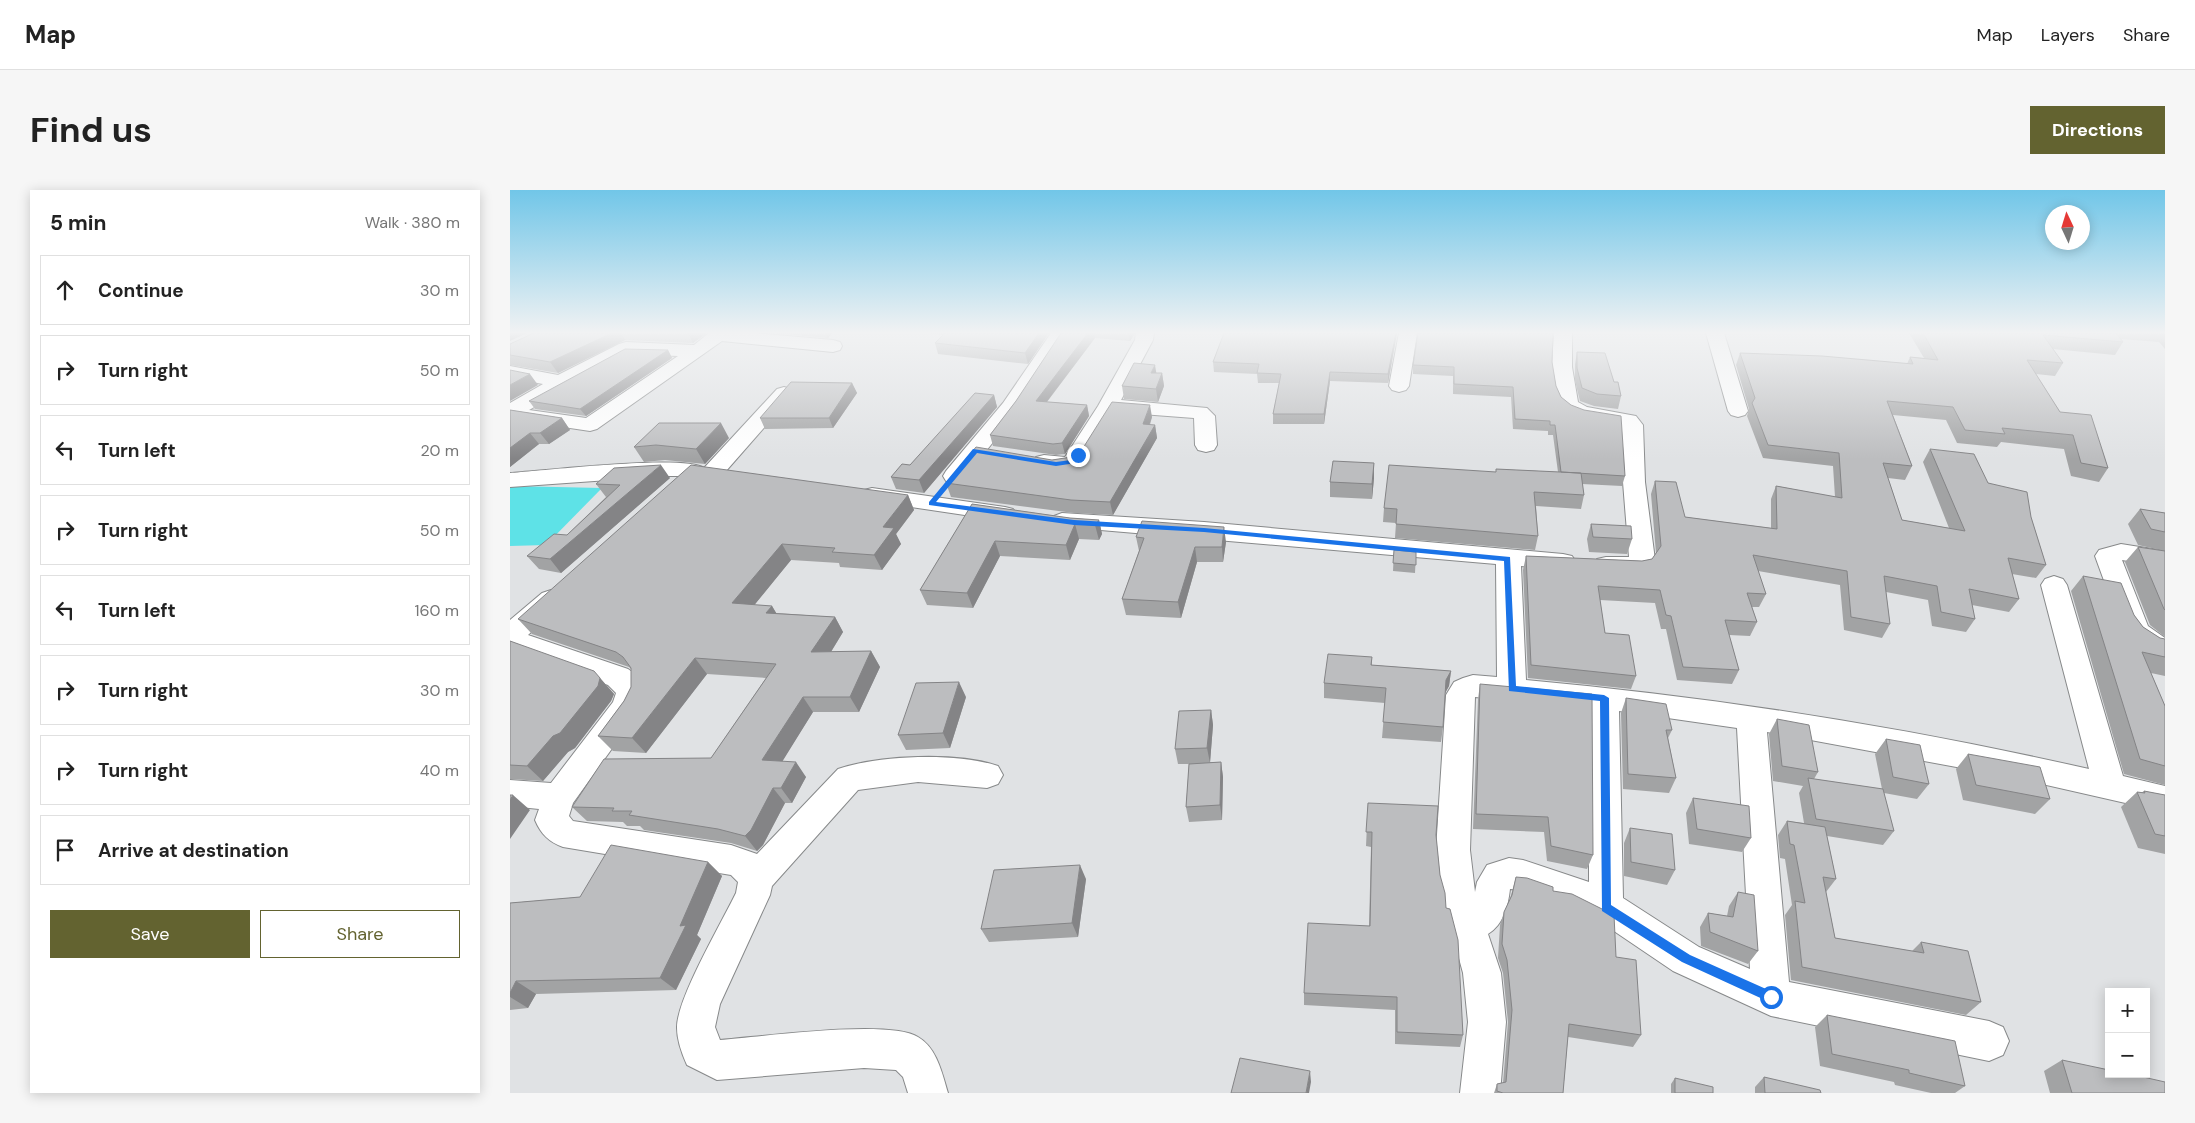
<!DOCTYPE html>
<html lang="en">
<head>
<meta charset="utf-8">
<style>
	:root { --surface:#fff; --page:#f6f6f6; --text:#222; --muted:#767676; --line:#e0e0e0; --accent:#636330 }
	body { margin:0; font-family:"DM Sans",sans-serif; background:var(--page); color:var(--text) }
	.controls { position:absolute; right:15px; bottom:15px; display:grid; overflow:hidden; border-radius:0px; box-shadow:0 2px 12px #0003 }
	.controls button { width:45px; height:45px; display:grid; place-items:center; padding:0; border:0; border-bottom:1px solid var(--line); background:var(--surface); color:var(--text); font:25px sans-serif }
	.compass { position:absolute; left:1535px; top:15px; width:45px; height:45px; border-radius:50%; background:var(--surface); box-shadow:0 2px 12px #0003; rotate:356deg }
	.stop { position:absolute; width:15px; height:15px; margin:-11px; border:4px solid #1a73e8; border-radius:50%; background:#fff }
	.stop.end { background:#1a73e8; border-color:#fff; box-shadow:0 1px 5px #0008 }
	.list { margin:0; padding:0; list-style:none }
	h2 { display:flex; justify-content:space-between; align-items:center; height:65px; margin:0; padding:0 20px; font-size:21px }
	h2 small { font-size:16px; font-weight:400; color:var(--muted) }
	.list li { display:grid; grid-template-columns:32px 1fr auto; gap:15px; align-items:center; box-sizing:border-box; height:70px; margin:0 10px 10px; padding:0 10px; border:1px solid var(--line); border-radius:0px }
	.list b { display:block; font-size:19px; white-space:nowrap }
	.list em { font-size:16px; font-style:normal; color:var(--muted) }
	.actions { display:flex; gap:10px; padding:15px 20px }
	.actions a { flex:1; padding:11px 0; border:1px solid var(--accent); border-radius:0px; text-align:center; font-size:18px; color:var(--accent) }
	.actions .main { background:var(--accent); color:#fff }
	.icon { flex:none; width:28px; height:28px; fill:none; stroke:currentColor; stroke-width:2; stroke-linecap:round; stroke-linejoin:round }
	.map { position:relative; flex:none; width:1655px; height:903px; overflow:hidden; border-radius:0px }
	header { display:flex; align-items:center; gap:30px; box-sizing:border-box; height:70px; padding:0 25px; background:var(--surface); border-bottom:1px solid var(--line) }
	header strong { font-size:24px }
	nav { display:flex; gap:28px; margin-inline-start:auto; font-size:18px }
	.intro { display:flex; align-items:center; justify-content:space-between; box-sizing:border-box; height:120px; padding:0 30px }
	h1 { margin:0; font-size:35px }
	.button { padding:12px 22px; border-radius:0px; background:var(--accent); color:#fff; font-size:18px; font-weight:700 }
	main { display:flex; gap:30px; padding:0 30px }
	aside { flex:1; background:var(--surface); border-radius:0px; box-shadow:0 2px 12px #0003 }
	.map>svg:first-child { display:block }
	.water { fill:#5ee2e7 }
	.lines { fill:none; stroke-linecap:round; stroke-linejoin:round }
	.minor-casing { stroke:#87898a; stroke-width:2 }
	.minor { fill:#fff; fill-rule:evenodd }
	.wall { fill:#a2a3a4 }
	.shaded-wall { fill:#848486 }
	.building { fill:#bcbdbf; stroke:#848486 }
	.route { fill:#1a73e8 }
</style>
</head>
<body>
<header>
<strong>Map</strong>
<nav><a>Map</a><a>Layers</a><a>Share</a></nav>
</header>
<div class="intro"><h1>Find us</h1><a class="button">Directions</a></div>
<main>
<aside>
<h2>5 min<small>Walk · 380 m</small></h2>
<ul class="list">
<li><svg class="icon" aria-label="ahead" viewBox="0 0 24 24"><path d="M12 20V5M6 11l6-6 6 6"/></svg><div><b>Continue</b></div><em>30 m</em></li>
<li><svg class="icon" aria-label="right" viewBox="0 0 24 24"><path d="M7 20v-9h11M14 6l5 5-5 5"/></svg><div><b>Turn right</b></div><em>50 m</em></li>
<li><svg class="icon" aria-label="left" viewBox="0 0 24 24"><path d="M17 20v-9H6M10 6l-5 5 5 5"/></svg><div><b>Turn left</b></div><em>20 m</em></li>
<li><svg class="icon" aria-label="right" viewBox="0 0 24 24"><path d="M7 20v-9h11M14 6l5 5-5 5"/></svg><div><b>Turn right</b></div><em>50 m</em></li>
<li><svg class="icon" aria-label="left" viewBox="0 0 24 24"><path d="M17 20v-9H6M10 6l-5 5 5 5"/></svg><div><b>Turn left</b></div><em>160 m</em></li>
<li><svg class="icon" aria-label="right" viewBox="0 0 24 24"><path d="M7 20v-9h11M14 6l5 5-5 5"/></svg><div><b>Turn right</b></div><em>30 m</em></li>
<li><svg class="icon" aria-label="right" viewBox="0 0 24 24"><path d="M7 20v-9h11M14 6l5 5-5 5"/></svg><div><b>Turn right</b></div><em>40 m</em></li>
<li><svg class="icon" aria-label="arrive" viewBox="0 0 24 24"><path d="M6 21V4h12l-3 4 3 4H6"/></svg><div><b>Arrive at destination</b></div></li>
</ul>
<div class="actions"><a class="main">Save</a><a>Share</a></div>
</aside>
<div class="map">
<svg width="1655" height="903" viewBox="0 0 1655 903">
	<rect width="100%" height="100%" fill="#e0e2e4"/>
	<path class="water" d="M0,296L92,298L36,355L0,356Z"/>
	<g class="lines">
		<defs>
			<path id="minor" d="M199,143H242L323,150L330,152L332,156L330,160L323,162L212,151L87,239L80,241L0,229V213L33,194L0,188V176L48,185L109,154L116,152L184,155ZM119,164L168,166L76,228L19,220Z
				M541,143H559L508,221L452,291L444,293L436,291L433,286L436,281L493,213Z
				M626,143H644L643,150L611,210L697,218L705,226L707,255L704,260L696,262L688,260L685,255L684,228L605,222L571,277L555,281L526,277L523,272L526,267L534,265L555,267L588,216L625,150Z
				M889,143H907L899,196L896,200L889,202L882,200L879,196Z
				M1044,143H1062V177L1068,212L1077,217L1126,226L1133,235L1135,292L1145,370C1133,389 1106,386 1087,381L1083,375L1087,369L1096,367H1119L1113,292L1111,235C1096,233 1080,232 1065,227C1034,217 1043,169 1044,143Z
				M1196,143H1214L1238,221L1235,225L1228,227L1221,225L1218,221Z
				M274,197L281,199L284,203L281,207L209,289L201,291L191,286H155L0,297V283C32,281 175,264 194,278L267,199Z
				M362,298L495,317L503,319L507,324L503,329L495,331L354,310L350,305L354,300Z
				M552,323L694,332L1053,364L1062,366L1066,372L1062,378L1053,380L1011,376L1016,490C1205,507 1394,537 1579,579L1531,395L1535,389L1544,386L1553,389L1557,395L1613,586L1655,596V622L1506,588L1257,542L1279,792L1479,831L1493,837L1499,851L1493,865L1479,871L1261,826L1163,781L1095,735L1055,715L1013,700L1000,699C998,716 994,734 978,744L991,783L996,832L990,903H950L958,832L953,783L930,699L926,660L936,505L944,492L953,488L963,485L987,487L986,374L544,336L540,331L544,326ZM965,507L1079,518V692L1013,670L999,668L977,675L967,692L965,702L960,660ZM1109,521L1227,538L1240,779L1189,757L1113,708Z
				M1611,354L1655,361V377L1612,370L1638,436L1655,448V468C1636,463 1623,458 1612,440L1585,366L1589,360Z
				M41,400L50,403L54,409L50,415L18,445L118,479C137,492 137,506 126,525L63,613L59,626L63,631L221,655L247,664L328,579C369,565 447,562 488,576L493,585L488,594L477,598L408,592L348,600L262,696L260,705L210,814L205,837L210,850C250,847 379,829 408,847C427,858 432,883 438,903H398L393,887L386,880L354,878L207,890L177,875C172,864 167,850 167,838C166,810 212,732 226,703L228,692L221,685L53,657C39,652 31,644 25,630L29,619L0,616V590L41,593L103,512L106,503L98,495L0,459V430L32,403Z"/>
		</defs>
		<use href="#minor" class="minor-casing"/>
		<use href="#minor" class="minor"/>
	</g>
	<path class="wall" d="M24,143H197L183,153L115,150L48,183L0,175V154Z
		M260,143H322L318,148Z
		M420,143H539L518,174L428,164L425,153L433,145L420,144Z
		M551,143H625L620,151L585,148L537,212L577,215L579,226L555,264L546,265L483,256L480,245L506,211Z
		M714,143H887L878,193L820,191L814,234H763V224L769,193H748L747,184L704,182L703,172Z
		M1399,143H1655V159L1649,152L1611,149L1613,152L1605,165L1543,159L1553,173L1545,186L1526,184L1550,222L1598,278L1589,292L1561,286L1554,259L1491,252L1487,257L1447,253L1436,230L1383,225L1402,276L1395,290L1378,288L1392,330L1439,338L1413,272L1420,259L1478,293L1521,327L1536,375L1526,388L1502,384L1509,409L1499,422L1462,415L1465,429L1456,442L1422,436L1418,410L1376,402L1380,434L1372,448L1334,440L1330,395L1248,381L1256,404L1249,417H1242L1247,432L1240,446L1219,445L1229,480L1222,494L1167,490L1156,439H1151L1145,413L1090,410L1095,443L1126,486L1121,499L1018,488L1013,380L1016,366L1132,371L1142,369L1146,363L1141,304L1145,291L1175,327L1261,338V309L1266,296L1325,307L1323,276L1253,268L1237,226L1239,219L1226,175L1230,163L1397,174L1400,167L1414,168Z
		M158,160L162,168L76,226L25,219L19,211Z
		M1067,162L1104,192L1111,206L1108,219L1084,216L1070,211L1065,191V174Z
		M1042,172L1046,196L1051,207L1115,286L1112,296L1072,294L1074,305L1071,319L1026,316L1028,346L1025,360L885,348L886,333L873,332L874,318L986,282V279L1048,282L1043,245H1038V241L1003,239L1001,207L943,204V186L903,184V175Z
		M646,183H652L654,196L648,212L614,209L612,196Z
		M342,193L347,203L323,238L255,239L250,228Z
		M484,205L487,217L414,303L386,299L381,287L400,275Z
		M0,220L52,228L60,240L39,254H29L0,277Z
		M642,227L640,235H645L647,248L603,325L564,323L441,307L436,293L542,270L568,266Z
		M219,248L195,274L155,270L134,272L124,257Z
		M864,273V288L862,309L820,307V292Z
		M160,288L51,383L29,379L17,366L57,345L96,307L86,294Z
		M398,305L404,320L386,344L391,354L372,380L330,377L329,373L281,370L244,415L262,416L266,423L325,427L333,442L321,462L361,461L370,477L349,522H303L272,571L296,587L282,613H275L253,655L247,661L221,653L134,640L130,636H117L113,632L77,631L62,617L201,568L256,488L197,484L136,563L103,561L88,546L114,511L121,497V479L119,477L22,444L8,429Z
		M462,314L560,328L589,330L592,344L589,350L569,349L560,370L490,366L463,418L417,415L410,400Z
		M1630,319L1655,323V361L1628,355L1618,334Z
		M1081,334L1122,349L1117,364L1079,362L1077,349Z
		M626,347L716,352L713,372H687L671,428L616,425L612,409L629,361Z
		M1628,357L1655,361V447L1640,435L1615,372Z
		M884,360L906,362L905,383L883,381Z
		M1573,386L1624,425L1633,437L1650,448L1655,449V486L1641,483L1655,516V595L1614,584L1561,401Z
		M0,451L90,488L104,504L101,511L65,558L58,562L33,591L0,589Z
		M862,467V475L941,481L939,496L935,503L933,537L931,552L872,548L875,513L814,508V493Z
		M970,494L1083,665L1077,679L1037,671L1034,642L963,639L968,509Z
		M456,507L440,558L396,560L388,545Z
		M1116,508L1162,540L1158,548L1166,588L1159,603L1113,599L1111,523Z
		M701,520L703,535L700,572H711L713,587L712,630L679,632L676,617L679,574H668L665,559Z
		M1267,529L1308,582L1304,589L1372,599L1365,564L1376,549L1419,594L1407,609L1374,603L1384,641L1373,655L1317,646L1326,689L1316,702L1325,748L1402,761L1411,752L1471,812L1456,825L1281,790L1275,725L1282,715L1275,669L1270,668L1268,645L1277,631L1294,633L1289,603L1293,596L1263,591L1259,544Z
		M1458,564L1540,609L1525,624L1453,610L1446,579Z
		M1634,601L1655,605V664L1628,658L1611,617L1627,602L1631,603Z
		M1183,608L1241,648L1232,662L1179,654L1176,623Z
		M858,613L926,645L930,685L936,718L953,845L950,857L885,854V820L794,815V803L859,736L861,657L856,656Z
		M1120,638L1165,680L1157,695L1114,686V653Z
		M198,672L212,686L187,745L191,749L166,800L26,804L18,818L0,820V713L70,707Z
		M1006,687L1043,701L1106,767L1131,845L1123,857L1058,847L1053,903H984L987,894L993,893L998,832L993,783L988,768L990,735L994,722L1000,709Z
		M576,689L568,747L479,752L471,739Z
		M1228,702L1248,761L1238,774L1191,756L1190,737L1198,723L1217,726L1219,716Z
		M1317,825L1455,896L1445,903H1421L1385,895L1384,892L1310,876L1305,837Z
		M1552,870L1655,903H1540L1534,881Z
		M1254,887L1311,903H1245V897Z
		M1165,888L1203,903H1161V894Z"/>
	<path class="shaded-wall" d="M0,143H17L0,151Z
		M102,143H111L115,150L48,183L40,172Z
		M178,143H197L183,153Z
		M315,143H322L318,148Z
		M529,143H539L518,174L515,163Z
		M578,143H584L585,148L529,222L526,211Z
		M618,143H625L620,151Z
		M886,143H887L878,193V184Z
		M158,160L162,168L76,226L70,219Z
		M645,175L647,187L641,183Z
		M820,182V191L814,234V224Z
		M652,183L654,196L648,212L646,199Z
		M20,184L28,195L0,211V195Z
		M342,193L347,203L323,238L319,228Z
		M484,205L487,217L414,303L409,290Z
		M577,215L579,226L555,264L552,253Z
		M640,215L642,227L635,247L633,234Z
		M52,228L60,240L39,254L30,243Z
		M211,233L219,248L195,274L186,259Z
		M645,235L647,248L603,325L600,312Z
		M20,243L29,254L0,277V258Z
		M864,273V288L862,309V294Z
		M151,275L160,288L51,383L40,369Z
		M398,305L404,320L386,344L391,354L372,380L364,365L373,337Z
		M589,330L592,344L589,350L585,335Z
		M565,334L569,349L560,370L556,355Z
		M714,337L716,352L713,372L712,357Z
		M485,351L490,366L463,418L457,403Z
		M272,354L281,370L233,429L222,413Z
		M685,357L687,372L671,428L668,412Z
		M262,416L271,431L256,423Z
		M325,427L333,442L311,478L301,462Z
		M361,461L370,477L349,522L340,507Z
		M185,468L197,484L136,563L122,548Z
		M941,481L939,496L934,505L936,490Z
		M90,488L104,504L101,511L65,558L58,562L33,591L17,576Z
		M449,492L456,507L440,558L433,543Z
		M293,507L303,522L264,585L252,570Z
		M701,520L703,535L700,573L697,558Z
		M286,572L296,587L282,613L271,598Z
		M711,572L713,587L712,630L710,615Z
		M263,598L275,613L253,655L247,661L235,646Z
		M3,605L20,620L0,649V610Z
		M198,672L212,686L187,745L191,749L166,800L150,788L170,736Z
		M570,675L576,689L568,747L562,733Z
		M6,791L26,804L18,818L0,807V803Z
		M800,881L801,892L799,903H796Z"/>
	<path class="building" d="M24,143H102L40,172L0,165V154Z
		M435,143H529L515,163L425,153Z
		M551,143H578L526,211L577,215L552,253L543,254L480,245L506,211Z
		M714,143H886L878,184L820,182L814,224H763L771,184L747,183L749,174L703,172Z
		M908,143H1043L1042,172L1046,196L1051,207L1061,215L1074,220L1111,226L1115,286L1051,282L1045,235H1040V231L1005,229L1003,197L944,194V177L903,175Z
		M1413,143H1606L1613,152L1533,145L1553,173L1517,170L1550,222L1581,225L1598,278L1571,273L1563,245L1492,238L1495,244L1455,240L1443,217L1377,211L1402,276L1373,273L1392,330L1455,341L1420,259L1464,264L1478,293L1517,302L1521,327L1536,375L1498,368L1509,409L1459,399L1465,429L1431,422L1427,396L1374,386L1380,434L1341,427L1337,381L1243,365L1256,404L1237,403L1247,432L1215,430L1229,480L1173,477L1161,426L1156,425L1150,400L1088,396L1095,443L1119,445L1126,486L1021,475L1016,366L1132,371L1142,369L1151,356L1145,291L1166,292L1175,327L1267,339L1266,296L1332,308L1329,263L1258,255L1242,213L1245,208L1230,163L1312,166L1403,174L1400,167L1428,170Z
		M115,159L158,160L70,219L19,211Z
		M1067,162L1095,163L1104,192H1108L1111,206L1087,204L1072,198L1067,178Z
		M624,173L645,175L641,183H652L646,199L612,196Z
		M0,180L20,184L0,195Z
		M281,192L342,193L319,228H250Z
		M465,203L484,205L409,290L381,287L392,274L400,275Z
		M602,212L640,215L633,234L645,235L600,312L561,310L436,293L466,257L542,270L568,266Z
		M0,220L52,228L30,243H20L0,258Z
		M149,233H211L186,259L146,255L124,257Z
		M823,271L864,273L862,294L820,292Z
		M151,275L40,369L17,366L44,344L57,345L110,295L86,294L104,278Z
		M181,275L398,305L373,337L384,338L364,365L322,362L325,358L272,354L222,413L262,416L256,423L325,427L301,462L361,461L340,507H293L252,570L286,572L271,598H263L241,640L235,646L208,639L119,625L122,621H102L104,618L62,617L94,569L201,568L266,474L185,468L122,548L88,546L114,511L121,497V478L113,467L106,462L8,429Z
		M879,275L986,282V279L1071,283L1074,305L1024,302L1028,346L886,334L887,319L874,318Z
		M462,314L560,328L589,330L585,335L565,334L556,355L485,351L457,403L410,400Z
		M1630,319L1655,323V342L1641,339Z
		M632,331L714,337L712,357H685L668,412L612,409L634,348L626,347Z
		M1081,334L1121,336L1122,349L1083,347Z
		M1628,357L1655,361V420L1654,419Z
		M884,360L906,362V375L883,373Z
		M1573,386L1611,393L1624,425L1633,437L1650,448L1655,449V467L1632,462L1655,516V576L1630,569Z
		M0,451L84,481L90,488L88,496L50,543L43,546L17,576L0,575Z
		M818,464L862,467L861,475L941,481L936,490L933,537L873,532L876,498L814,493Z
		M449,492L433,543L388,545L406,493Z
		M970,494L1082,504L1083,665L1041,656L1038,627L966,624Z
		M1116,508L1156,514L1162,540H1156L1166,588L1118,584Z
		M701,520L697,558L665,559L669,521Z
		M1267,529L1299,535L1308,582L1272,576Z
		M1376,549L1410,555L1419,594L1383,587Z
		M1458,564L1530,577L1540,609L1466,595Z
		M711,572L710,615L676,617L679,574Z
		M1298,588L1373,599L1384,641L1306,629Z
		M1634,601L1655,605V646L1645,644L1627,602L1635,603Z
		M0,605H3L0,610Z
		M1183,608L1239,616L1241,648L1187,639Z
		M858,613L928,616L926,645L930,685L935,703L936,718L940,719L948,750L953,845L887,842V807L794,803L798,733L860,736L862,642H856Z
		M1277,631L1315,637L1326,689L1313,687L1325,748L1414,763L1411,752L1458,761L1471,812L1292,777L1285,711L1295,713L1284,655L1280,654Z
		M1120,638L1162,644L1165,680L1121,672Z
		M101,655L198,672L170,736L176,735L150,788L6,791L0,803V713L70,707Z
		M570,675L562,733L471,739L484,680Z
		M1006,687L1017,688L1043,697V701L1062,704L1104,725L1106,767L1126,770L1131,845L1059,834L1053,903H993L987,901V894L996,892L1002,820L997,770L992,754L994,722L1002,705Z
		M1228,702L1244,705L1248,761L1200,742L1198,723L1223,727Z
		M1317,825L1445,851L1455,896L1399,883V880L1322,864Z
		M730,868L800,881L796,903H721Z
		M1552,870L1599,880V884H1620L1655,892V903H1562Z
		M1254,887L1310,900L1311,903H1255Z
		M1165,888L1203,897V903H1165Z"/>
	<linearGradient id="sky" x2="0" y2="1"><stop stop-color="#71c6e8"/><stop offset="0.53" stop-color="#f1f2f3"/><stop offset="1" stop-color="#f1f2f3" stop-opacity="0"/></linearGradient>
	<rect width="1655" height="269" fill="url(#sky)"/>
	<path class="route" d="M463,259L546,272L561,270L565,264L571,265L566,273L546,276L467,263L426,312L564,330L694,338L1000,367L1006,496L1094,505L1099,508L1101,715L1180,765L1265,803V811H1257L1172,772L1092,721L1090,511L999,501L994,371L694,342L564,335L419,315V312Z"/>
</svg>
<div class="controls">
<button>+</button>
<button>−</button>
</div>
<svg class="compass" viewBox="-18 -18 36 36"><path d="M0-13l5 13h-10z" fill="#e53935"/><path d="M0 13l5-13h-10z" fill="#767676"/></svg>
<div class="stop" style="left:1261px;top:807px"></div>
<div class="stop end" style="left:568px;top:265px"></div>
</div>
</main>
</body>
</html>
